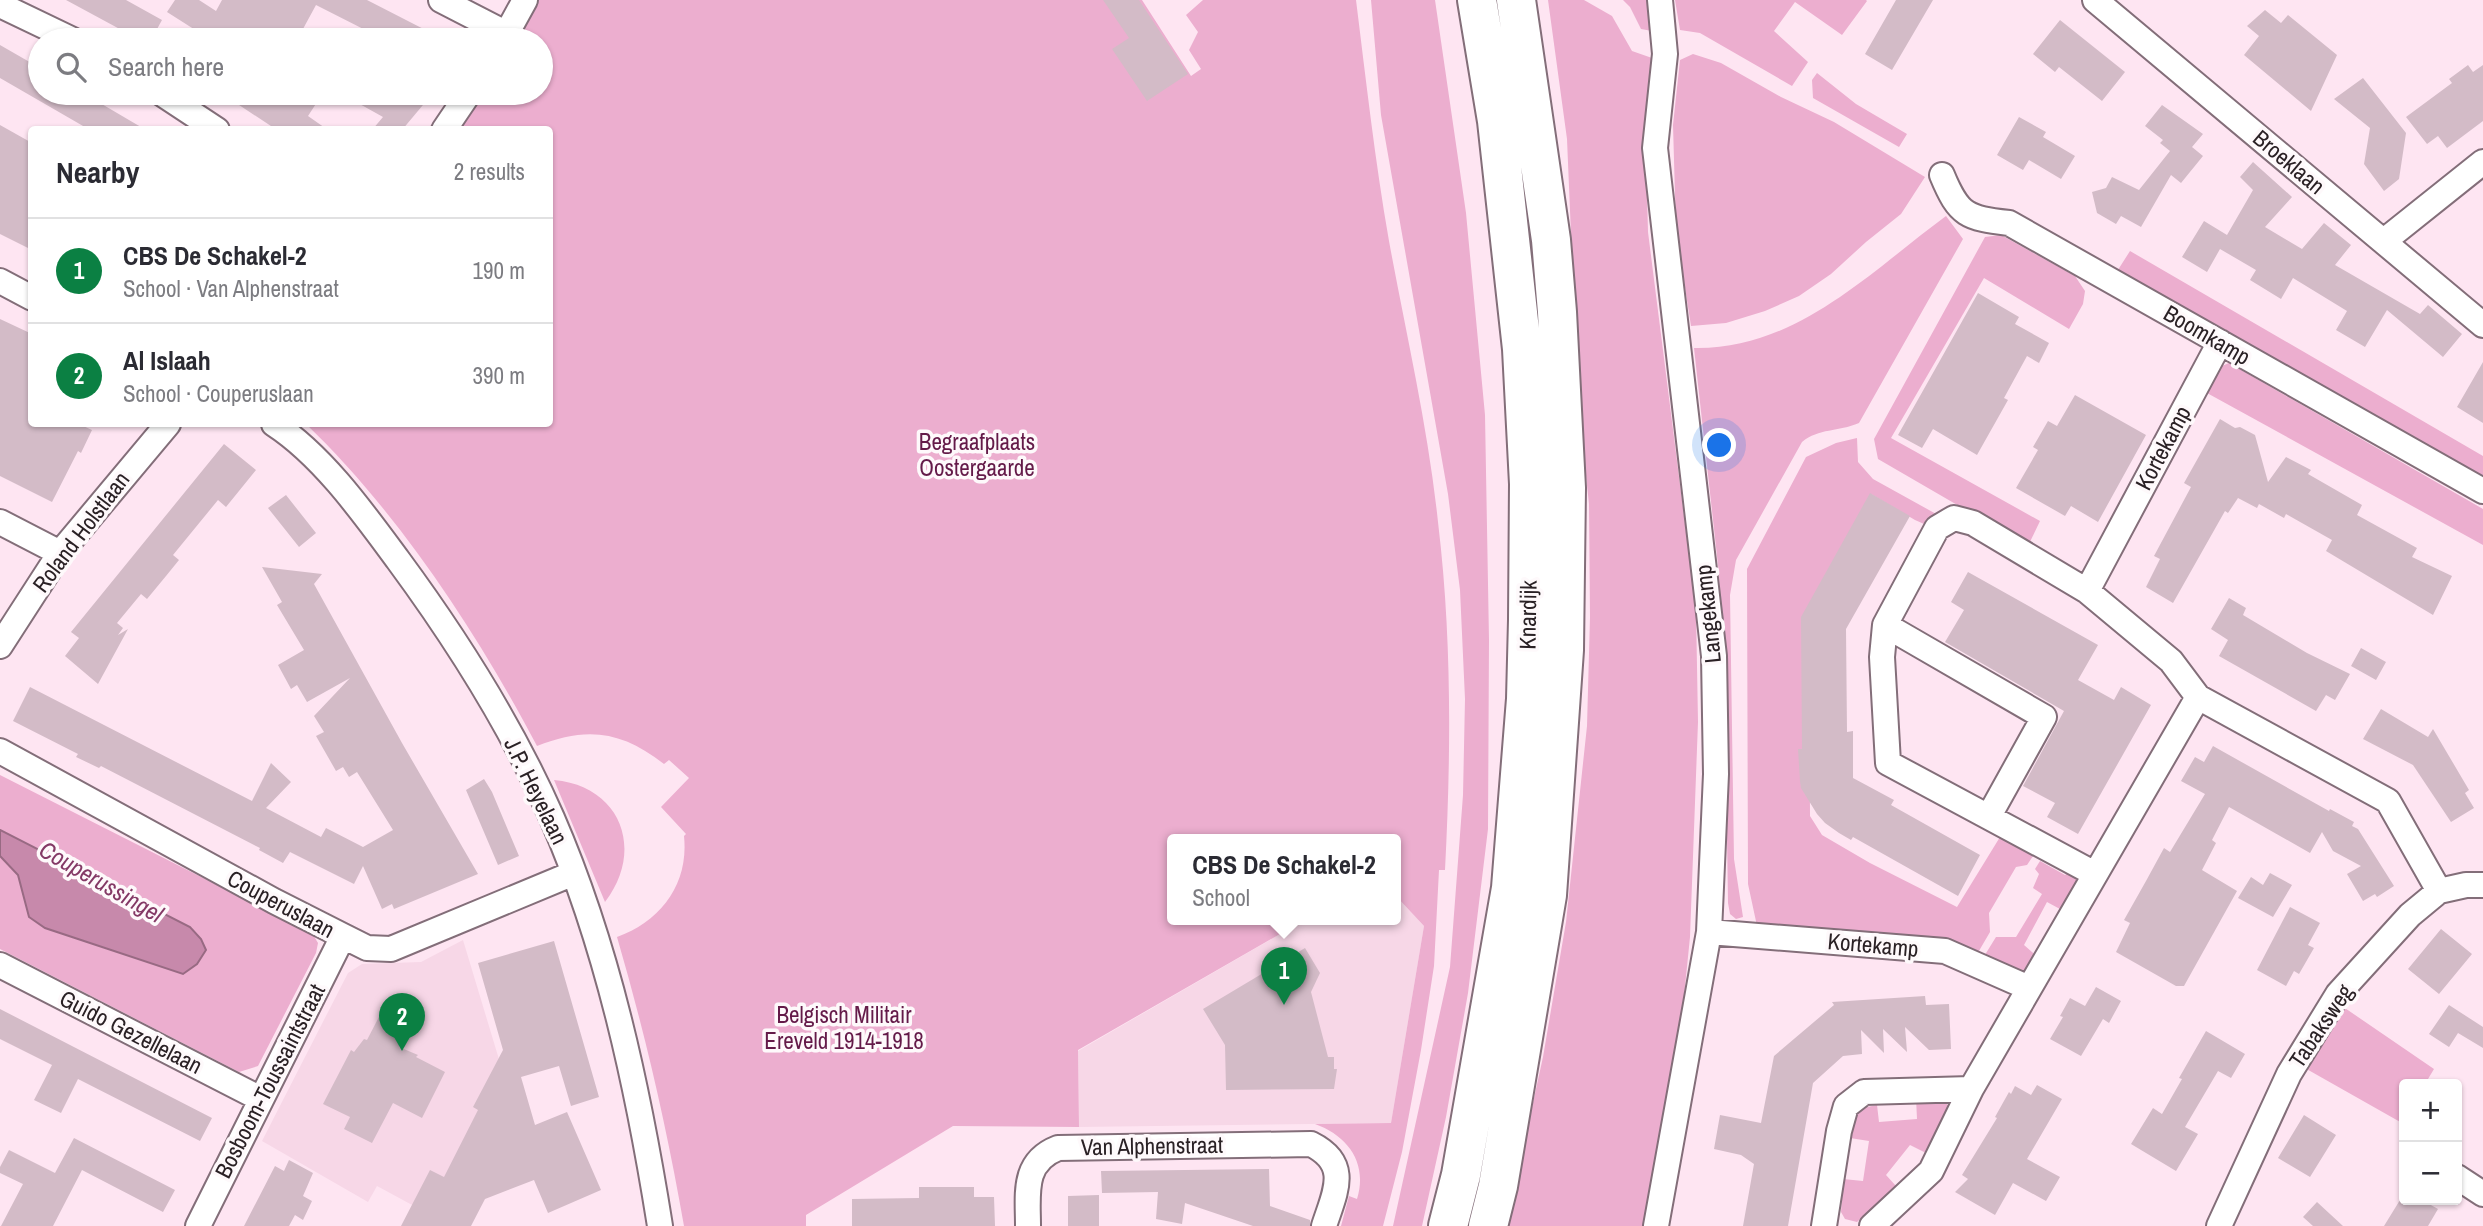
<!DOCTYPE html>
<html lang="en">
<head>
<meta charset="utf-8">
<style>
	:root { --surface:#fff; --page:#f2f2f3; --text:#2b2b33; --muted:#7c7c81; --line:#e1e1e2; --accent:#0b8043 }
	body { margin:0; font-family:"Archivo Narrow",sans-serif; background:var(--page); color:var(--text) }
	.controls { position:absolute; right:21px; bottom:21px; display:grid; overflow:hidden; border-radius:7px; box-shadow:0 2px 5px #0004 }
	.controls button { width:63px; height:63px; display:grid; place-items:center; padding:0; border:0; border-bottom:2px solid var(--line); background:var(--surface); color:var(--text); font:35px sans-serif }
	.you { position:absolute; left:1720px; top:446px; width:24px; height:24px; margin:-18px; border:5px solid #fff; border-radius:50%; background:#1a73e8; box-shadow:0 0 0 10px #1a73e833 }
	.badge { display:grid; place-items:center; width:46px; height:46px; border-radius:50%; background:var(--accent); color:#fff; font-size:23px; font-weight:700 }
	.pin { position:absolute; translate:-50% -58px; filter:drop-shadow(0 2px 4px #0008) }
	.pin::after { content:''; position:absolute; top:37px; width:24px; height:21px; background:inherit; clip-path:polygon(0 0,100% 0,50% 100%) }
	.popup { position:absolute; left:1167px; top:834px; width:234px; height:91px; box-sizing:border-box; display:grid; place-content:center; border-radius:7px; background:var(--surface); filter:drop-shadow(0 2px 5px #0005); font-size:23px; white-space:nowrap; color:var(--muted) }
	.popup b { font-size:26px; color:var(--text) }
	.popup::after { content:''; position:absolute; left:50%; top:100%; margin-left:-14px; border:14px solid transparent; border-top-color:var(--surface) }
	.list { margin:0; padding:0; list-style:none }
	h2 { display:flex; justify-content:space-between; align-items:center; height:91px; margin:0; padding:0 28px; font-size:30px }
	h2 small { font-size:23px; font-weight:400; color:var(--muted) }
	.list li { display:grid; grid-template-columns:46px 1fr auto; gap:21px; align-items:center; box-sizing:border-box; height:105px; padding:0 28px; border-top:2px solid var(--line) }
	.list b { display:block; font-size:26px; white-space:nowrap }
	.list p { margin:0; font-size:23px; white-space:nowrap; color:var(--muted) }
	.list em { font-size:23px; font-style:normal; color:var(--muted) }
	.icon { flex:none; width:38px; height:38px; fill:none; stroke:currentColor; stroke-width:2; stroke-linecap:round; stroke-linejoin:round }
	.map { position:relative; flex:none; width:2483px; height:1226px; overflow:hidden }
	.search { position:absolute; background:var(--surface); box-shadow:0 2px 5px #0004; left:28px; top:28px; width:525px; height:77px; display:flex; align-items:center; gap:18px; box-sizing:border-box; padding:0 24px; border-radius:38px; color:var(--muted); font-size:26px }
	.panel { position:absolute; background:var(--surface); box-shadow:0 2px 5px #0004; left:28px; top:126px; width:525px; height:301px; border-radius:7px }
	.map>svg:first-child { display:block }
	.built { fill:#f7d7e7 }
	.green { fill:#ecaecf }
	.water { fill:#c789ab; stroke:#986a83; stroke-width:2 }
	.building { fill:#d3bbc7 }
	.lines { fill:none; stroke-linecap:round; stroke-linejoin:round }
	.minor-casing { stroke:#836e79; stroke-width:28 }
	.primary-casing { stroke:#836e79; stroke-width:42 }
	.minor { stroke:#fff; stroke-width:24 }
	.primary { stroke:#fff; stroke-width:38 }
	.labels { text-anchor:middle; stroke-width:7; stroke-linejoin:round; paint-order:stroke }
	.street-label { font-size:23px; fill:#2a2125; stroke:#fef9fb }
	.park-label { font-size:23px; fill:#641a49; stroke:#fef9fb }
	.water-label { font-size:24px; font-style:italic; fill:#843966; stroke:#fef9fb }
</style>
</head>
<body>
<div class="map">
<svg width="2483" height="1226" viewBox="0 0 2483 1226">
	<rect width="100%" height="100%" fill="#fee5f2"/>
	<path class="built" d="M1396,896L1424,926L1391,1123L1079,1127L1078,1051L1306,919H1396Z
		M463,940L520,1129L451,1226L377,1186L368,1202L262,1141L348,973L362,964L421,962Z"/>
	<path class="green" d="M535,0H1142L1191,76L1201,69L1189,50L1198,32L1186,15L1203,0H1356C1366,80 1375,161 1389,241C1406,334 1428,427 1438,522C1452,638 1451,754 1445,870H1439L1434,966L1421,1050L1402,1152L1383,1226H1341L1349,1196L1357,1199C1368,1163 1348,1136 1315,1124L1391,1123L1424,926L1396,896V839H1172V919H1306L1078,1050L1079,1127L953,1126L806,1215V1226H684C667,1128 645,1033 617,937C661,921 689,884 684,836L686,834L661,807L689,778L669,760L664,764C622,731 587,726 537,746C478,634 398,512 306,424H550V130L456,129L484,93H541V40H513Z
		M1371,0H1435L1466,213L1485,415L1489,640L1488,829L1468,993L1446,1117L1422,1226H1393L1450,967L1463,795L1465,699L1460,590L1448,494L1381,115Z
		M1548,0H1584L1612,16L1632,51L1652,58L1645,117L1648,232L1696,611L1698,722L1690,937L1677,1066L1645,1226H1506L1543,1057L1566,922L1587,726L1590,617L1589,504L1578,401L1567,139Z
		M1623,0H1649L1652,31L1641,29L1630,7Z
		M1675,0H1866L1867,1L1842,35L1795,2L1774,31L1808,62L1792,86L1700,33L1680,30Z
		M1693,54L1721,63L1781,97L1834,122L1925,177L1901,214L1866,242L1831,274L1799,296L1765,311L1726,323L1691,326L1676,230L1673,125L1680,60Z
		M1817,73L1856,104L1907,134L1899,147L1813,98L1812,80Z
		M1946,216L1963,239L1859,423C1838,432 1819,428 1802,442L1736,560L1730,595L1734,859L1743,917L1736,919L1730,914L1728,903L1725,708L1719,574L1694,348C1796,350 1870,272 1946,216Z
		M2001,235L2075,276L2085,291L2083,304L2069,329L1984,278L1891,438L2040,521L2028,546L1878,459L1874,439L1985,237Z
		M2130,251L2483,456V480L2116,273Z
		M2229,363L2483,509V545L2207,393L2222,366Z
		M1857,438L1858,462L1873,479L1938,515L1931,527L1915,520L1871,494L1809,623L1810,816L1822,835L1870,863L1957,907L2000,837L2033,856L2027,865L2016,867L1989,913L1990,932L1976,956L1757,926L1748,884L1747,569L1806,457L1836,443Z
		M0,775L312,933L318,943L316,953L258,1066L239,1072L0,949V856L18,875L29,917L45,928L183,974L190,927L0,830Z
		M554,780C621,786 645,850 605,902Z
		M2040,861L2065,875L2069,872L2079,882L2071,915L2047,902L2024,945L2041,960L2036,968L2014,976L1983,958L1996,937H2016L2042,894L2033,888L2039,874L2035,869Z
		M2339,1004L2434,1069L2425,1084H2404V1120L2402,1123L2303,1067Z
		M1916,1098L1943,1099L1950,1108L1926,1153L1910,1145L1886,1175L1896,1186L1857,1222L1845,1219L1841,1212L1843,1179L1863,1181L1869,1141L1850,1138L1855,1116L1862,1108L1877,1105L1879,1122L1917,1119Z"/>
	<path class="water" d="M0,830L190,927L201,939L206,950L197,964L183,974L45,928L29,917L18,875L0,856Z"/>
	<path class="building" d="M66,0H126L162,20L151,40H140Z
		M175,0H199L216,11L222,0H367L445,40H385L316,5L297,40H211L167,12Z
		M1103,0H1139L1188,74L1147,101L1112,49L1129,38Z
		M1896,0H1933L1892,70L1865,54Z
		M2265,10L2281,23L2288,15L2337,55L2311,111L2244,55L2259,36L2247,26Z
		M2060,20L2125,72L2102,101L2059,67L2055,72L2033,54Z
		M0,45L40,68V93H83L146,130H90L0,78Z
		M2468,65L2473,72L2483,65V121L2447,148L2438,136L2427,144L2406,117L2452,83L2449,79Z
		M2363,78L2406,133L2399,179L2384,191L2364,164L2370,128L2334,99Z
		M221,93H323L308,116L328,130H277Z
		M340,93H433L402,130H372L383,117Z
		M2162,105L2203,134L2192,147L2203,156L2181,183L2171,175L2141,227L2121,216L2116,224L2097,213L2092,192L2106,188L2112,177L2139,190L2170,151L2160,143L2163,140L2145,126Z
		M2019,117L2046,132L2043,137L2075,156L2061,179L2029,160L2023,170L1997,155Z
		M0,125L32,143V250L0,234Z
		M2253,162L2292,197L2265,227L2302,249L2324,223L2351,245L2335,265L2420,314L2428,305L2462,334L2443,357L2387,310L2365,347L2336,330L2347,311L2293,278L2281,299L2250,280L2256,270L2220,249L2207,272L2182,257L2204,221L2227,235L2253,190L2240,177Z
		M1978,293L2019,317L2015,324L2049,343L2039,363L2027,356L2004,398L2008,400L1977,455L1933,429L1922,448L1898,435Z
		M0,319L32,334V424H79L92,430L81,453L78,451L52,502L0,476Z
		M2483,362V423L2457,407Z
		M2075,395L2146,435L2098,522L2071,506L2065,516L2016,488L2038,450L2033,447L2048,421L2057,426Z
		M2220,419L2235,428L2240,427L2255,435L2268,482L2286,457L2311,470L2308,474L2362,505L2357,515L2417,548L2412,557L2452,576L2433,615L2326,551L2332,540L2286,514L2284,518L2259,504L2257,508L2238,498L2228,513L2225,511L2173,603L2146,587L2160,559L2154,556L2191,487L2184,483Z
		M224,444L256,470L226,507L218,500L173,555L179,560L166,576L147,599L141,594L117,623L123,628L118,635L128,629L98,684L65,656L79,638L71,632Z
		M1870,493L1910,516L1846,629L1847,732L1853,731V778L1894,800L1891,805L1980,855L1958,896L1853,837L1851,840L1839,833L1825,823L1817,814L1801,788L1800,781L1798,749H1802L1801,617Z
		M286,495L316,533L299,547L268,508Z
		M262,567L322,574L314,584L402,743L478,874L394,909L392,904L382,909L363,866L354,884L290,852L283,863L259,850L260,848L101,766L99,768L76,757L78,754L13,721L30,687L252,801L271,763L291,782L266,808L321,837L326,828L363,847L393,830L357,772L349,777L343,767L336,771L316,736L324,732L314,716L350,678L307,702L297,685L291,689L278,665L304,650L277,605L282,602Z
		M1968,572L2098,645L2078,680L2114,700L2121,687L2151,705L2078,834L2047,817L2055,803L2023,786L2064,711L1945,642L1964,610L1951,602Z
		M2229,598L2246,608L2243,615L2307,653L2350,674L2335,700L2326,695L2316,711L2219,656L2228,640L2211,629Z
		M2361,648L2386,662L2376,680L2351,666Z
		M2381,709L2428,737L2433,729L2469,790L2465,793L2474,808L2451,822L2413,765L2363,739Z
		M2213,746L2329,811L2330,809L2354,822L2352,826L2358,829L2394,886L2377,897L2375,894L2363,901L2347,874L2361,866L2333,851L2322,832L2310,853L2229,807L2212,840L2216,843L2202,870L2237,891L2184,986H2176L2116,952L2130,923L2124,920L2146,881L2164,848L2170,852L2205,794L2181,781L2195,757L2204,762Z
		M484,779L492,792L519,856L498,865L466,790Z
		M2270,873L2292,885L2273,917L2238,898L2251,877L2263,885Z
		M2290,907L2320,923L2308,945L2314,948L2299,974L2294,971L2286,986L2257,970Z
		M2441,929L2472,954L2439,994L2408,969Z
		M554,941L599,1097L571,1106L559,1066L521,1077L535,1125L567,1112L601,1190L548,1213L534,1180L485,1199L471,1226H401L430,1170L444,1177L478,1110L473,1107L503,1050L478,963Z
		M1305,948L1320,973L1311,992L1328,1057H1334V1069H1337L1334,1089L1226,1090L1225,1045L1203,1009Z
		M2096,987L2121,1001L2109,1023L2103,1019L2081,1056L2050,1039L2063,1017L2060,1016L2070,998L2085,1006Z
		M1925,996L1926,1005L1949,1004L1951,1049L1929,1050L1905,1027L1907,1052L1883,1029L1884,1053L1861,1030L1862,1054L1843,1056L1813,1083L1788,1226H1743L1754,1164L1741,1155L1714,1149L1720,1115L1761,1123L1774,1056L1834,1005L1832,1002Z
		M2449,1005L2483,1027V1048L2458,1033L2449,1047L2429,1034Z
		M0,1009L212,1118L200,1141L78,1079L61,1113L34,1100L52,1065L0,1039Z
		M381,1013L409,1028L399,1047L418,1055L416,1057L445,1072L422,1118L393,1103L372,1143L344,1129L350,1117L323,1104L351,1050L354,1052L364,1039L367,1040Z
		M2206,1031L2245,1054L2231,1078L2218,1071L2185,1127L2198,1134L2176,1171L2131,1144L2153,1108L2162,1114L2182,1079L2179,1078Z
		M2037,1085L2062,1099L2027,1159L2060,1177L2046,1201L2013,1183L1995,1215L1955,1192L1968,1179L1962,1175L1997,1118L1995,1117L2009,1092L2011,1094L2015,1086L2031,1095Z
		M2304,1115L2336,1135L2310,1177L2278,1158Z
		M74,1138L175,1190L163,1212L82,1170L53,1226H1L23,1184L0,1173V1167L9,1150L55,1173Z
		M289,1160L313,1173L303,1196L312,1201L303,1220L295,1215L289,1226H244L275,1166L284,1171Z
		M1269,1169L1270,1206L1310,1220V1226H1253L1185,1203L1182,1224L1156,1219L1158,1192L1102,1193L1101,1171Z
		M919,1187H974V1197H994L995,1226H852V1199L919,1198Z
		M1099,1195V1226H1068V1196Z
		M2400,1200H2422L2438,1209L2428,1226H2384Z
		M2317,1202L2343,1226H2313L2303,1217Z"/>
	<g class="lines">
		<defs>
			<path id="minor" d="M441,0L507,34
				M2095,0L2483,325
				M0,5L73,40
				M503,40L525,0
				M161,93L217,130
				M444,130L469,93
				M1942,175C1959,216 1967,218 2009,223L2483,491
				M2384,241L2483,162
				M0,281L32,298
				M274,424C323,456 364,514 398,560C457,640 512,727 552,818C608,947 638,1088 660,1226
				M0,522L60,553
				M2087,591L2220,342
				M1885,625L2044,717L1989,816
				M0,646L60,553L168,424
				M0,751L274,901L343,936L367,948L391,949L574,873
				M2095,874L1888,763L1882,657L1885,625L1937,528L1954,518L1973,523L2087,591L2171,661L2198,697
				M1709,932L1945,951L2029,988
				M0,965L261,1099
				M2457,1177L2483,1194
				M198,1226L343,936
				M1028,1226C1028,1194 1022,1162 1058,1148L1311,1144C1351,1164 1335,1192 1324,1226
				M1656,1226L1709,932L1716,774L1714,656L1655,148L1665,54L1660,0
				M1824,1226L1839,1131L1846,1106L1864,1092L1971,1089
				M1872,1226L1931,1171L1971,1089L2198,697L2388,801L2439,891
				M2219,1226L2289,1074L2338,994L2410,915L2439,891L2466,885H2483"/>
			<path id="primary" d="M1448,1226L1461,1175L1511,888L1526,699L1528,620L1529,484L1522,349L1497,121L1477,0
				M1488,1226L1498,1186L1547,895L1564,650L1566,488L1557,312L1551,240L1516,0"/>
		</defs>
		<use href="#minor" class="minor-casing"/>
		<use href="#primary" class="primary-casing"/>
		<use href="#minor" class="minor"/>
		<use href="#primary" class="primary"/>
	</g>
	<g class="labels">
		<g class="street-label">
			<text transform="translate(2289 162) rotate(40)" y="8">Broeklaan</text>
			<text transform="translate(2207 335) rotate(30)" y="8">Boomkamp</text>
			<text transform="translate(2163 448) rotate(-62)" y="8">Kortekamp</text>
			<text transform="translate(81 532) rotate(-53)" y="8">Roland Holstlaan</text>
			<text transform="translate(1708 614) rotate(-96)" y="8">Langekamp</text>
			<text transform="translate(1528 615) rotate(-89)" y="8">Knardijk</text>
			<text transform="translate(536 791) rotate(64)" y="8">J.P. Heyelaan</text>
			<text transform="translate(281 904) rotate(28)" y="8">Couperuslaan</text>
			<text transform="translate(1873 945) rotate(5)" y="8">Kortekamp</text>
			<text transform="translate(2321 1026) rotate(-56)" y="8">Tabaksweg</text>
			<text transform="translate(131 1032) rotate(27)" y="8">Guido Gezellelaan</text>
			<text transform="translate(270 1081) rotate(-63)" y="8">Bosboom-Toussaintstraat</text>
			<text transform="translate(1152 1146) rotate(-1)" y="8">Van Alphenstraat</text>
		</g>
		<g class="park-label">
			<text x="977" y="450">Begraafplaats<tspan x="977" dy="26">Oostergaarde</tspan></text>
			<text x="844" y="1023">Belgisch Militair<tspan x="844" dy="26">Ereveld 1914-1918</tspan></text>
		</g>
		<g class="water-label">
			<text transform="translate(101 882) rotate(30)" y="8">Couperussingel</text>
		</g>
	</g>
</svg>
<div class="controls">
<button>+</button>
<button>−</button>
</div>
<div class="you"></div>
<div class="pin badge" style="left:1284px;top:1005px">1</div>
<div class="popup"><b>CBS De Schakel-2</b>School</div>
<div class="pin badge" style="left:402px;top:1051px">2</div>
<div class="search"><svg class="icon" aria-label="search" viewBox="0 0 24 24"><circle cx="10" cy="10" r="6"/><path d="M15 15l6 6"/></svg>Search here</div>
<section class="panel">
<h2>Nearby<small>2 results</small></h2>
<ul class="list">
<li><span class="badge">1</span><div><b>CBS De Schakel-2</b><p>School · Van Alphenstraat</p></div><em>190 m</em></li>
<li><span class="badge">2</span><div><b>Al Islaah</b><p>School · Couperuslaan</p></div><em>390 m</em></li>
</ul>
</section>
</div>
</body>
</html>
